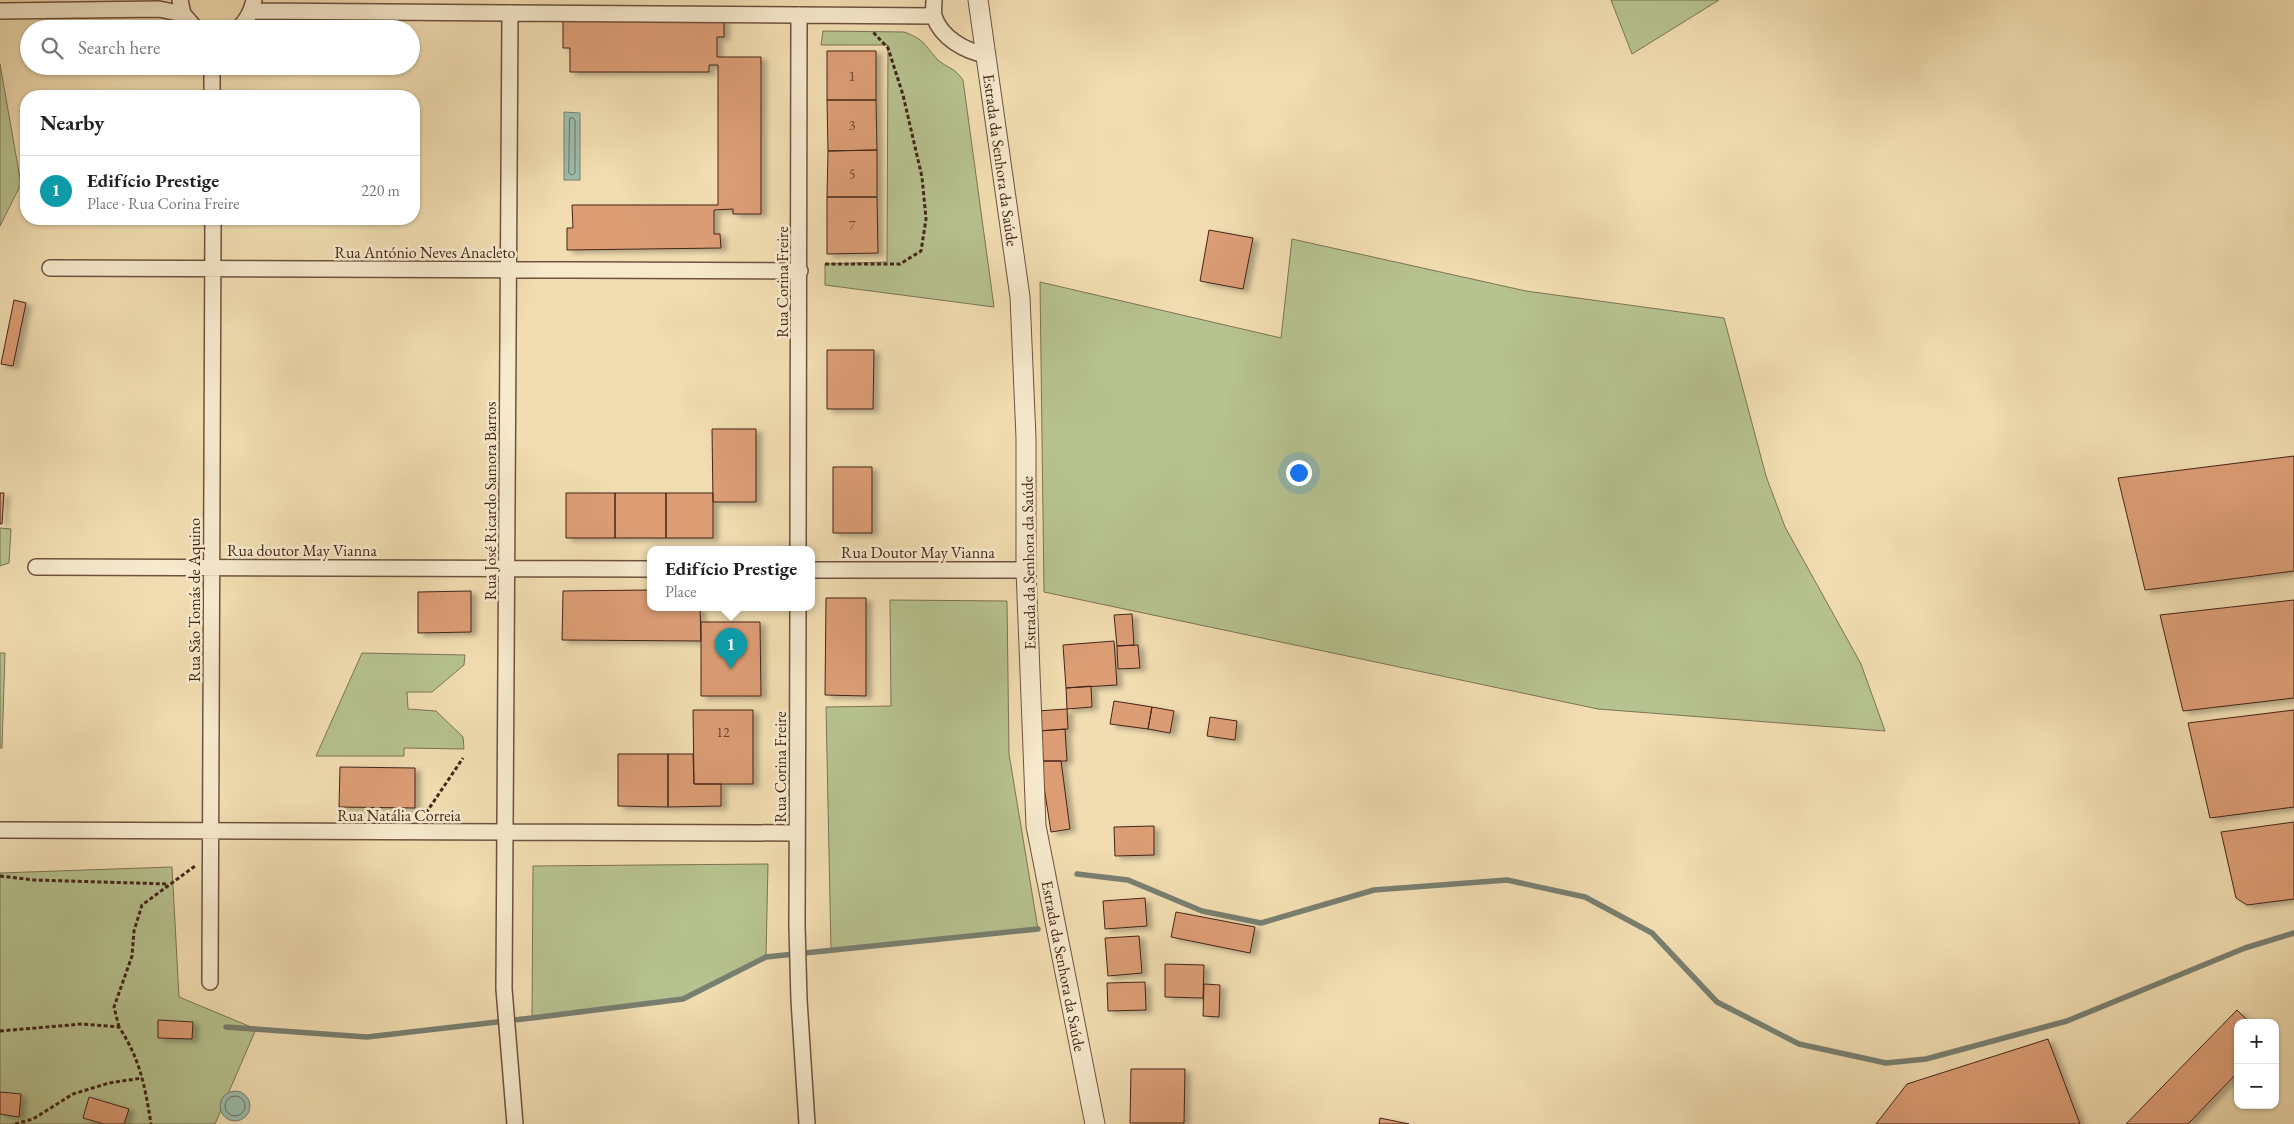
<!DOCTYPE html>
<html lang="en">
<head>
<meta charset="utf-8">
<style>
	:root { --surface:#fff; --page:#f6f6f6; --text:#222; --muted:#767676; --line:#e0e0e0; --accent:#8f2418 }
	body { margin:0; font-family:"EB Garamond",serif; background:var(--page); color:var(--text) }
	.controls { position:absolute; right:15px; bottom:15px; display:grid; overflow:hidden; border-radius:10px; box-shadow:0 1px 4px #0004 }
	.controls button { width:45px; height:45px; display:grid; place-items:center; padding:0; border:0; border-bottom:1px solid var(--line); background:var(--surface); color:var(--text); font:25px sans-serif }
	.you { position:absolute; left:1298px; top:472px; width:18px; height:18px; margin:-12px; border:4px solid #fff; border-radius:50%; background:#1a73e8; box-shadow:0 0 0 8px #1a73e833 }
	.badge { display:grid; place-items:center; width:32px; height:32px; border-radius:50%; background:var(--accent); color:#fff; font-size:16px; font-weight:700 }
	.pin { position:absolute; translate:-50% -41px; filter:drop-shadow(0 1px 2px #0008) }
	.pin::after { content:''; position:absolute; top:26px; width:18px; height:15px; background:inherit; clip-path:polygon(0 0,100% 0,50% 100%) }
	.popup { position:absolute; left:647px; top:546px; width:168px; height:65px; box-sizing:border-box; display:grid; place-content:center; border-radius:10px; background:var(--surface); filter:drop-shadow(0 1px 4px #0005); font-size:16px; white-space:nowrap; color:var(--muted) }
	.popup b { font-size:19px; color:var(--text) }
	.popup::after { content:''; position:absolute; left:50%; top:100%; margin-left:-10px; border:10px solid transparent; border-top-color:var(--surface) }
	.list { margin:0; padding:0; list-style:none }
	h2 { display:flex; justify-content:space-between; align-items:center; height:65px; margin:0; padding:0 20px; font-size:21px }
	h2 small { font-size:16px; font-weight:400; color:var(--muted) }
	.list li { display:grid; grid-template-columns:32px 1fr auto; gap:15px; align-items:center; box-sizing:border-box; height:70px; padding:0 20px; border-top:1px solid var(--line) }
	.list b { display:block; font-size:19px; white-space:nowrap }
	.list p { margin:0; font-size:16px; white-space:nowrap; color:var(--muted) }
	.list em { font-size:16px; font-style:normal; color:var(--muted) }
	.icon { flex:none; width:28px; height:28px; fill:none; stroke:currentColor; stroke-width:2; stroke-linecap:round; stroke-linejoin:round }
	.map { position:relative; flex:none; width:2294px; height:1124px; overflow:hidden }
	.search { position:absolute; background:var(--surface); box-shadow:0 1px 4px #0004; left:20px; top:20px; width:400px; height:55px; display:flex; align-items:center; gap:12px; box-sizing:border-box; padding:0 18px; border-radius:28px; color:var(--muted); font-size:19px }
	.panel { position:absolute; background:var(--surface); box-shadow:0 1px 4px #0004; left:20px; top:90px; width:400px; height:135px; border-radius:20px }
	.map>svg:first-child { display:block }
	.green { fill:#b6c28f; stroke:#7d7354 }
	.water { fill:#9bbcac; stroke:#787f71 }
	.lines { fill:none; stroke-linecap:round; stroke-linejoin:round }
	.shore { stroke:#707062; stroke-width:1 }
	.stream { stroke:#787f71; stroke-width:5.5 }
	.building { fill:#dc9d75; stroke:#442418; filter:url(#shadow) }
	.minor-casing { stroke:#6f523e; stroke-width:18 }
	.tertiary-casing { stroke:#6f523e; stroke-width:21 }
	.path { stroke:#442418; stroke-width:3; stroke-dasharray:4 2.5; stroke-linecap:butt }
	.minor { stroke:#f6e9cc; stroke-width:15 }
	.tertiary { stroke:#f6e9cc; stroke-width:19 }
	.labels { text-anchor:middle; stroke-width:5; stroke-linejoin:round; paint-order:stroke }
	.number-label { font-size:14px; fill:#6a422f }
	.street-label { font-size:16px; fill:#442418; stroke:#f6e9cc }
</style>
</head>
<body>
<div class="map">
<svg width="2294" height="1124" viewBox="0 0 2294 1124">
	<defs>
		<filter id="shadow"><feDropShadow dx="5.5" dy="3" stdDeviation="2.5" flood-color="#0004"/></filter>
	</defs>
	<rect width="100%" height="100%" fill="#f1ddb1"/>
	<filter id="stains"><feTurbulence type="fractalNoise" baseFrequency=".004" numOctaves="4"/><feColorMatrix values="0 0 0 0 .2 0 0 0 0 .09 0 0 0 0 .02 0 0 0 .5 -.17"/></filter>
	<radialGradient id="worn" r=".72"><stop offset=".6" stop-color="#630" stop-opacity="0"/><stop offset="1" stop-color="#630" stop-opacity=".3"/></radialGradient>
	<path class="green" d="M1611,0H1719L1632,54Z
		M823,31L904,32C926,40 924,45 938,60C947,68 954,67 963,80L994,307L825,285V264L887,262L888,45H821Z
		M0,64L21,184L0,226Z
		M1292,239L1526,291L1724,318L1766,476L1785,527L1861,664L1885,731L1598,709L1044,592L1040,282L1281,338Z
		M0,528L11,529L9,563L0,566Z
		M890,600L1007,601L1009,754L1038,929L831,950L826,707L891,706Z
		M0,653H5L2,748H0Z
		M362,653L465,655L464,665L432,692H407L408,709L436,711L463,737L464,749L404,748V756H316Z
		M768,864L766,957L683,999L532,1018L533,866Z
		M172,867L179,997L256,1029L215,1124H0V873Z"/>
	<path class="water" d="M564,112L580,113V180H564Z
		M220 1106a15 15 0 1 1 30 0a15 15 0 1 1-30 0Z"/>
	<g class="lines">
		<path class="shore" d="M570,118H573L575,120V173L572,175L569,173Z
			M225 1106a10 10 0 1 1 20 0a10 10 0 1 1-20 0Z"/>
		<path class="stream" d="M1077,874L1128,880L1202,911L1261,923L1374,890L1507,880L1585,897L1652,933L1717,1002L1799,1044L1886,1063L1926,1059L2067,1021L2245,948L2294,933
			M226,1027L367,1037L532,1018L683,999L766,957L1038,929"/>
	</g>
	<path class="building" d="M563,19H724V37H717V57H761V214H733V209L714,210V234H720L721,248L567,250V228H573L572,205H718V65H709V72H570V48H563Z
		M827,51H876V100H827Z
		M827,100H876L877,150L828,151Z
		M877,150V197H827L828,151Z
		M827,197H877L878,253L827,254Z
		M1209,230L1253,238L1243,289L1200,281Z
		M14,300L26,303L13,366L1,364Z
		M827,350H874L873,409H827Z
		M712,429H756V502H713Z
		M2294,456V571L2145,590L2118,478Z
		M833,467H872V533H833Z
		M0,493H4L2,524H0Z
		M566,493H615V538H566Z
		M615,493H666V538H615Z
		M666,493H713V538H666Z
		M651,590V608H700L701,641L562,640L563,591Z
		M471,591V632L418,633V592Z
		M826,598H866V696L825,695Z
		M2294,600V698L2183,711L2160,615Z
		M1132,614L1134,645L1117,646L1114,615Z
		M701,622H760L761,696H701Z
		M1114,641L1117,685L1066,688L1063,645Z
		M1138,645L1140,668L1118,669L1117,646Z
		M1091,686L1092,707L1067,709L1066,688Z
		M1114,701L1152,707L1148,729L1110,724Z
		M1152,707L1174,711L1170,733L1148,729Z
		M1067,709L1068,729L1038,731L1037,711Z
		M693,710H753V784H694Z
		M2294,710V807L2210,818L2188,723Z
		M1210,717L1237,721L1235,740L1207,736Z
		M1065,729L1067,761H1040L1038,731Z
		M618,754H668V807L618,806Z
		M668,754H693L694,784H721V806L668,807Z
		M1040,761H1061L1070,829L1051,832Z
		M340,767L415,768V808L339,807Z
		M2294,822V899L2247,905L2236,898L2221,832Z
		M1154,826V855L1115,856L1114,827Z
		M1145,898L1147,926L1105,929L1103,901Z
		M1176,912L1255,927L1250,953L1171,937Z
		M1139,936L1142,973L1108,976L1105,938Z
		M1165,964L1204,965L1203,998L1165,997Z
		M1145,982L1146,1010L1108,1011L1107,983Z
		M1204,984L1220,985L1219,1017L1203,1016Z
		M2237,1010L2250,1023H2238V1072L2188,1124H2126Z
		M158,1020L193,1022L192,1039L158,1038Z
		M2048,1039L2080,1124H1876L1907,1084Z
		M1131,1069H1185L1184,1123H1130Z
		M0,1092L21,1094L19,1117L0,1114Z
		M89,1097L129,1109L124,1124H104L83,1118Z
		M1380,1118L1409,1124H1379Z"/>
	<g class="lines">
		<defs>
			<path id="minor" d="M180,0L183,14L196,29
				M934,0C934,5 933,11 934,16C941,38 965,51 986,55
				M0,11L159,9L183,14
				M252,11L934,16
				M510,13L504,989L515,1124
				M238,29C247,20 251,13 254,0
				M212,66V96
				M50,268L800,271
				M798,550L799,15
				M36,567L651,569
				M811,570H1026
				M798,608L797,926L799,1000L807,1124
				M0,830L797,833
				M210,982L213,219"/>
			<path id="tertiary" d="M978,0L1020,297L1026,438V570L1036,826L1095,1124"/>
		</defs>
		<use href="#minor" class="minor-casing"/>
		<use href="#tertiary" class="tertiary-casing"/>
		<path class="path" d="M825,264H900L921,251L926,219L922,177L903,95L888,48L873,32
			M426,813L463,758
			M0,876L34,880L168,884
			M119,1027L114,1007L132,956L134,931L142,905L195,866
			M0,1031L82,1024L119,1027C140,1059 145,1086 151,1124
			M15,1124L33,1119L73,1094L109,1083L142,1078"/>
		<use href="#minor" class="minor"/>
		<use href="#tertiary" class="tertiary"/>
	</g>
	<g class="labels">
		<g class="number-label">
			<text x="852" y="81">1</text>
			<text x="852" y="130">3</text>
			<text x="852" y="179">5</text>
			<text x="852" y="230">7</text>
			<text x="723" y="737">12</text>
		</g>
		<g class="street-label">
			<text transform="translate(1001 160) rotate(82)" y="6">Estrada da Senhora da Saúde</text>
			<text x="425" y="258">Rua António Neves Anacleto</text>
			<text transform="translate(782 282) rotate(-90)" y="6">Rua Corina Freire</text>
			<text transform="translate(490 501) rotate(-90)" y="6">Rua José Ricardo Samora Barros</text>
			<text x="302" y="556">Rua doutor May Vianna</text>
			<text x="918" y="558">Rua Doutor May Vianna</text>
			<text transform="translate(1028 563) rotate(-91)" y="6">Estrada da Senhora da Saúde</text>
			<text transform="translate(194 600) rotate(-90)" y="6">Rua São Tomás de Aquino</text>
			<text transform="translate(780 767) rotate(-90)" y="6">Rua Corina Freire</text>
			<text x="399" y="821">Rua Natália Correia</text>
			<text transform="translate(1064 966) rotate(79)" y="6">Estrada da Senhora da Saúde</text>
		</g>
	</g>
	<rect width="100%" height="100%" filter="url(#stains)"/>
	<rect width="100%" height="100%" fill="url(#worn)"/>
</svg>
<div class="controls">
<button>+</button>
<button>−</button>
</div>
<div class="you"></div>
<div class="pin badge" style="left:731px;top:669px;background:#0f9aa8">1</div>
<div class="popup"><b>Edifício Prestige</b>Place</div>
<div class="search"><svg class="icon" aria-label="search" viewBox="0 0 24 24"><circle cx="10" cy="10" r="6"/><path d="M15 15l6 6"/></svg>Search here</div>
<section class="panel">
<h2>Nearby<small></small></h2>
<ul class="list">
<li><span class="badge" style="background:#0f9aa8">1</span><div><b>Edifício Prestige</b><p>Place · Rua Corina Freire</p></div><em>220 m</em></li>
</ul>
</section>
</div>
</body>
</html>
